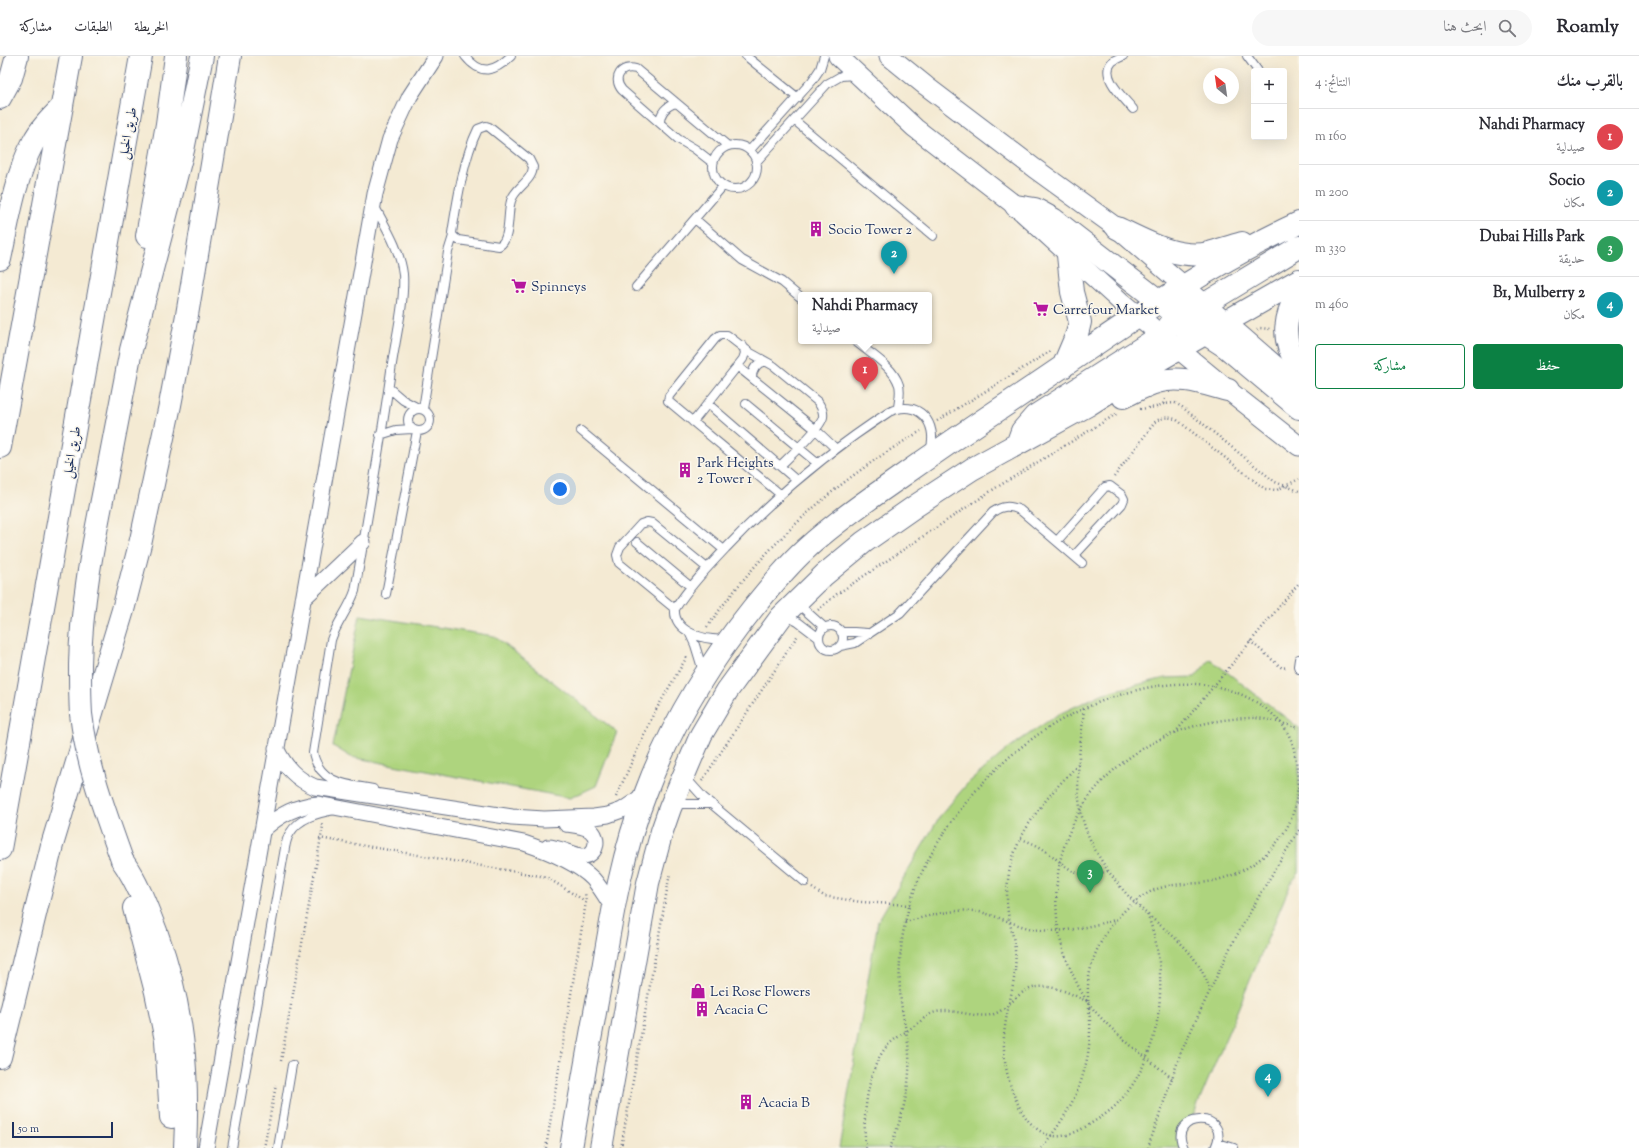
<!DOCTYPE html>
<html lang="ar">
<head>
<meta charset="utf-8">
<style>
	:root { --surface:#fff; --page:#f7f7f7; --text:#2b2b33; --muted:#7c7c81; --line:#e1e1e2; --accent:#0b8043 }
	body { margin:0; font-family:"Sorts Mill Goudy",Amiri,serif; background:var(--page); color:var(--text); direction:rtl }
	.controls { position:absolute; right:12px; top:12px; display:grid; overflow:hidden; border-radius:4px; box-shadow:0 4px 16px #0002 }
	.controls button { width:36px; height:36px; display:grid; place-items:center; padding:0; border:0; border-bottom:1px solid var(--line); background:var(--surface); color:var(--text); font:20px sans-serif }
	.compass { position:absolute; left:1203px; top:12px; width:36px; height:36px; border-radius:50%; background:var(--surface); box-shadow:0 4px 16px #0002; rotate:331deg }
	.scale { position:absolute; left:12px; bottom:10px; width:101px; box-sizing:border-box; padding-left:4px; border:2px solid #1b2f5e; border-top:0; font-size:11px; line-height:14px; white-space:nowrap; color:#1b2f5e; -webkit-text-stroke:3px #fbf7ec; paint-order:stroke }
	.you { position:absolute; left:560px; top:433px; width:14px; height:14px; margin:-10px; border:3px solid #fff; border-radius:50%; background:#1a73e8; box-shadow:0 0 0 6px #1a73e833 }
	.badge { display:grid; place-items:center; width:26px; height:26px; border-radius:50%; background:var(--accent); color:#fff; font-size:13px; font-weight:700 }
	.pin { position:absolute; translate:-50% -33px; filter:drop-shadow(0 1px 2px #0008) }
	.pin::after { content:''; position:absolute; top:21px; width:14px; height:12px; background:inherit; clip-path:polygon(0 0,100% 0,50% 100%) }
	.popup { position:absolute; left:798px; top:236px; width:134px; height:52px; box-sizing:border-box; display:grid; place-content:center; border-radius:4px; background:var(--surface); filter:drop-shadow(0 1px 3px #0005); font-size:13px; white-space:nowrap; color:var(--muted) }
	.popup b { font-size:15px; color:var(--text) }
	.popup::after { content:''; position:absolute; left:50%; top:100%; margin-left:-8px; border:8px solid transparent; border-top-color:var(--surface) }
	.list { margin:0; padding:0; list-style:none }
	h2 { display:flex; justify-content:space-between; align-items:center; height:52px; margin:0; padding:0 16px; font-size:17px }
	h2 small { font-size:13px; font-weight:400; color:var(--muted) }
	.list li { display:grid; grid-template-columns:26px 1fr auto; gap:12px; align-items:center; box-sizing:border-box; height:56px; padding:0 16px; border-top:1px solid var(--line) }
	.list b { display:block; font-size:15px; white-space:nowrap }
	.list p { margin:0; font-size:13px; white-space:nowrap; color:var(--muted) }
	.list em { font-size:13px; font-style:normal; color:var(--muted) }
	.actions { display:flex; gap:8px; padding:12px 16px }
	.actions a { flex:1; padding:9px 0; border:1px solid var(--accent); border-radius:4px; text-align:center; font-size:14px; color:var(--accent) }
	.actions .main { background:var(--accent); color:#fff }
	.icon { flex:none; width:22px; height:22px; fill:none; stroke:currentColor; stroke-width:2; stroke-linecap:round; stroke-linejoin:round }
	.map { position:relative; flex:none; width:1299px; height:1092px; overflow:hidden; direction:ltr }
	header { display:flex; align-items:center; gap:24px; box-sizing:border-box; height:56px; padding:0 20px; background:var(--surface); border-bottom:1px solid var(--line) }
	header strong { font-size:19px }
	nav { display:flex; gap:22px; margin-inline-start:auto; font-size:14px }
	.search { width:280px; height:36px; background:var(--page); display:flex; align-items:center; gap:10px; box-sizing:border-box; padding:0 14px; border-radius:22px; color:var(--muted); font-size:15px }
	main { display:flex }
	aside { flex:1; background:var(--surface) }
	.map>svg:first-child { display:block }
	.green { fill:#aed47e; stroke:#64826e }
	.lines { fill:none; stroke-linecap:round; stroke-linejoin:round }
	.service-casing { stroke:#677087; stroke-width:10 }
	.minor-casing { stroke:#677087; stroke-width:17 }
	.tertiary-casing { stroke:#677087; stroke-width:21 }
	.secondary-casing { stroke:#677087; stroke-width:24 }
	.motorway-casing { stroke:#677087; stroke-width:24 }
	.path { stroke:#677087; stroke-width:2.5; stroke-dasharray:1 3; stroke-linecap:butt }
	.service { stroke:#fff; stroke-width:8 }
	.minor { stroke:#fff; stroke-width:15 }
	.tertiary { stroke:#fff; stroke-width:19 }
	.secondary { stroke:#fff; stroke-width:22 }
	.motorway { stroke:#fff; stroke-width:22 }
	.motorway-bridge-casing { stroke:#677087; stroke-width:24; stroke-linecap:butt }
	.motorway-bridge { stroke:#fff; stroke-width:22 }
	.labels { text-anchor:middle; stroke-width:3; stroke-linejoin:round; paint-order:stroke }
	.street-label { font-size:14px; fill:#1b2f5e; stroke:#fbf7ec }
	.poi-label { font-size:14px; fill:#1b2f5e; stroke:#fbf7ec; text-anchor:start }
</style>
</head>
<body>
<header>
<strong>Roamly</strong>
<div class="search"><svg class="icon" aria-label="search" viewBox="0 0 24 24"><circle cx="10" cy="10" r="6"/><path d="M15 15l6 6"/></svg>ابحث هنا</div>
<nav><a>الخريطة</a><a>الطبقات</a><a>مشاركة</a></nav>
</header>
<main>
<aside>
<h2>بالقرب منك<small>النتائج: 4</small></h2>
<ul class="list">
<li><span class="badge" style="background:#e0444e">1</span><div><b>Nahdi Pharmacy</b><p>صيدلية</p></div><em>160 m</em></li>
<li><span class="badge" style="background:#0f9aa8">2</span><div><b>Socio</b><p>مكان</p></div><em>200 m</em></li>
<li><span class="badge" style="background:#2e9e5b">3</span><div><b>Dubai Hills Park</b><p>حديقة</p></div><em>330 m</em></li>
<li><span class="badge" style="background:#0f9aa8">4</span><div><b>B1, Mulberry 2</b><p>مكان</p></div><em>460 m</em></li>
</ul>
<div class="actions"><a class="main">حفظ</a><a>مشاركة</a></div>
</aside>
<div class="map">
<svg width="1299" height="1092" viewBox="0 0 1299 1092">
	<rect width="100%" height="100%" fill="#fbf7ec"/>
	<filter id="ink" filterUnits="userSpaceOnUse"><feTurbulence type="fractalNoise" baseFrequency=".025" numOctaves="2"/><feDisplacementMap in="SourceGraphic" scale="8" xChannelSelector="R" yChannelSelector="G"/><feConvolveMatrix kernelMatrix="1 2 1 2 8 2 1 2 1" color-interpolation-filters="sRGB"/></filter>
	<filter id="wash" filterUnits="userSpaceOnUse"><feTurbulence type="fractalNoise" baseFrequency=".012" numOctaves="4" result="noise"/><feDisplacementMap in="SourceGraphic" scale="16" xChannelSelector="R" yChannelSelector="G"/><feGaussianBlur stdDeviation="0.9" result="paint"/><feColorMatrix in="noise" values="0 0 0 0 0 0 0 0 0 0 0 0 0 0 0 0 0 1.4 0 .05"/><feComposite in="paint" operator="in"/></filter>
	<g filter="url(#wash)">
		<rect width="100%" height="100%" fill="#f4ead3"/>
		<path class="green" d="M360,559L494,580L617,676L596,730L570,742L351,701L333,690Z
			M1210,603L1299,672V817L1291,827L1185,1079L1181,1092H839L878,865L940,760L967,728L1010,691L1057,659L1104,637L1165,622L1195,621Z"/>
	</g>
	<g filter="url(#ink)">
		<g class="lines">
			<defs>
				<path id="service" d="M465,0C481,20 494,16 511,0
					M746,0L798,42
					M1123,0C1119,2 1115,3 1112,6C1099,20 1124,42 1133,53
					M1247,0L1258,15
					M794,64L933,180
					M660,67C660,57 666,50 676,47
					M486,70L489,71L529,103L533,111C532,126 515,131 511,145C507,157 511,184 499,190L458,184L453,180L452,177C457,145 464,101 478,73Z
					M713 111a22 22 0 1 1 44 0a22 22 0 1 1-44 0Z
					M750,94L812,25L820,13L824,0
					M756,106L827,28L841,20L855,19
					M713,107L695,93L678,83L622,34C612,22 621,9 636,13L728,90
					M695,163L742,204L782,226L801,242
					M636,231L723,130
					M855,285C869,297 893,310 899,329C901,336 899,344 898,351
					M737,310L815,373L836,393
					M752,322C752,313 756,308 764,305
					M389,332L403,344L420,353
					M708,348L796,424
					M746,348L817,407
					M408 364a11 11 0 1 1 22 0a11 11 0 1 1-22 0Z
					M423,353L448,196L453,180
					M693,366L743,303L745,297L743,290
					M581,375L724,494
					M380,379L396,374L412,373
					M780,438L668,345L669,340L715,283L720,279H727L749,296L774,310L818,346C821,351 824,355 823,361C821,372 789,401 780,410
					M1057,485L1105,431L1110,430L1122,439L1124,443L1122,448L1074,500
					M637,486L691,531
					M386,538L417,375
					M797,547L825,572
					M675,553L619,507L617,499L620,491L641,468L647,466L652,467L707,512
					M786,560L798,566L819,582
					M819 582a12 12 0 1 1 24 0a12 12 0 1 1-24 0Z
					M689,576L695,589L703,615
					M841,576H854L867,577
					M726,583C707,585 673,577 675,553C689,531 708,511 726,492C775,440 829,395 889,356C918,342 939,367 930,395
					M840,590L855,587L900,557L993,456C1002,450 1009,449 1020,454L1082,507
					M1299,603L1298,610L1299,613
					M685,721L703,741L805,826
					M373,733C346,728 320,728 313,697L331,584C337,566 349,553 355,535C368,460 381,384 392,308C396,281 405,245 403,218C400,193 385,170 374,149
					M673,751L681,748H712
					M1218,1087L1234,1092
					M232,1092L285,792C286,787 287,781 290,777C299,762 318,757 334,754
					M278,1092L292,1009
					M1184,1092C1165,1056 1234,1053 1215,1092"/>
				<path id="minor" d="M303,543L363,486
					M276,692C285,711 296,723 315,731L512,761L544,763L594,761L608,759L622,754L634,746L645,737
					M262,775C278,759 295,750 318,748L524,787C545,794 577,807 593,823C601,832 607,843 614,854
					M548,791C560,791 576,801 584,800C597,799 600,781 590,774C584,770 573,769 566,768
					M206,1092L375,138L390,83L410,40L436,0"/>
				<path id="tertiary" d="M838,0L915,72L1016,150L1120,245L1228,334L1299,390
					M889,0L926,30L1034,112L1117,172L1299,330"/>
				<path id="secondary" d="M1016,150L1035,153L1053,163L1168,252C1186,263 1204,267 1225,266
					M1117,172C1146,185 1176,204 1209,197C1220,194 1231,190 1242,187
					M1299,233C1285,260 1279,283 1299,310
					M1194,272L1206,278L1226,291L1299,352
					M1185,273L1190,263L1205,248L1299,191
					M1063,311L1077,278L1080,266L1072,236L1068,199
					M1123,341C1134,336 1145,329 1157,326C1181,319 1204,328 1228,334
					M1018,386L1022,375L1035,360L1162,279L1173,265L1181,245
					M571,1092C581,1034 591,977 602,919C612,857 623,794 646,736C671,669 708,608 753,552C770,531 787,510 807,492C833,468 863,447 892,427C933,398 974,370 1016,342C1108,281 1198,213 1299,167
					M601,1092L648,827L662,775L670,752L701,679L727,635L781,561L824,519L864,486L917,449L972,413L1088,349L1159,304L1299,224"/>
				<path id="motorway" d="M0,42L11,22L17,0
					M147,180L167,68L176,0
					M0,203C8,166 15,121 33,87C40,73 51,62 62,51
					M0,391L71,0
					M105,429L131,294L183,94L202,0
					M0,793L141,0
					M122,804C138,827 147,852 157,878C183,950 189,1016 185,1092
					M134,852L156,936L166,984L171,1061
					M0,1001L52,789L123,554L141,484L170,349L187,259L230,0"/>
			</defs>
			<use href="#service" class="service-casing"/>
			<use href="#minor" class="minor-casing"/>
			<use href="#tertiary" class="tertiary-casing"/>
			<use href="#secondary" class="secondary-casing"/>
			<use href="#motorway" class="motorway-casing"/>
			<path class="path" d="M1095,260L1103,256L1107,260
				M1257,274L1260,272L1270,273
				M1163,348L1175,347L1182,351L1275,426L1299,435
				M1140,353L1156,351L1163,348L1165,343
				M937,365L1051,295
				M1114,421L1155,366C1162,361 1169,360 1177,364L1265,433L1277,434L1299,423
				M818,554L837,538L994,433L1118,357
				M707,571C766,488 833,426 921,375
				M1250,585L1282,612L1288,611
				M1084,653C1081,686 1075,718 1080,751C1086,790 1117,832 1147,858C1177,884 1195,894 1210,933
				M1175,677L1299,527
				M1078,709C1053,734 1024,767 1013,801C1007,819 1006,839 1008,857C1010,869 1014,882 1015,894C1018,924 1006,951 1004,980C1003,1002 1007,1024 1016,1044C1022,1057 1030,1070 1042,1076C1058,1085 1073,1078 1087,1070C1098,1063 1110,1056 1118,1047C1163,1000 1171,916 1147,858
				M702,725L798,579
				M616,741L653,659L688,599
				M319,782L546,821L585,845
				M1021,783C1030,786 1039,790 1046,795C1069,812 1076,825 1108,815
				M812,832L824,840L861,846L910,849
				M905,866C930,860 959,850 984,857C1003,862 1020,872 1040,874C1066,877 1090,870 1115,864
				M281,1005L323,770L321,768
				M1172,1022C1143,999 1112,977 1089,948C1079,934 1072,917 1066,902C1057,879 1055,852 1057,827C1065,727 1158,661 1255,662C1270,663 1285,668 1299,672
				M264,1092L276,1029
				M546,1092L586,846L585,836
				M621,1092L670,817
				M866,1092C862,1063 867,1013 887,990C894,983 903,978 911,972C920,967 926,958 936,956C954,952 973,962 991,959C1002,956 1009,948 1018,940C1040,921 1066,935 1088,946
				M890,1092C902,1062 911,1030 909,998C908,980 903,963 901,946C896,900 904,850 926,808C961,741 1016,683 1085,652C1140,628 1206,614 1259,648C1278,660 1292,677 1295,699C1299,720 1299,743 1291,763C1276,799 1239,823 1200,827C1183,828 1166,828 1150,836C1131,846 1114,863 1104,881C1095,895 1089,913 1088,930C1087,945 1091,960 1090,975C1089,1020 1070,1058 1041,1092
				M1148,1092L1181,996L1231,890L1262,835L1299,774"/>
			<use href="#service" class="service"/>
			<use href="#minor" class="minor"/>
			<use href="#tertiary" class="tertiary"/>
			<use href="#secondary" class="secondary"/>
			<use href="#motorway" class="motorway"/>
			<defs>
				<path id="motorway-bridge" d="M105,429C93,489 81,548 80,609C80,625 80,642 81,658C87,709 105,756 122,804"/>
			</defs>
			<use href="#motorway-bridge" class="motorway-bridge-casing"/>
			<use href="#motorway-bridge" class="motorway-bridge"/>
		</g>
	</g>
	<defs>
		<symbol id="building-bare" viewBox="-9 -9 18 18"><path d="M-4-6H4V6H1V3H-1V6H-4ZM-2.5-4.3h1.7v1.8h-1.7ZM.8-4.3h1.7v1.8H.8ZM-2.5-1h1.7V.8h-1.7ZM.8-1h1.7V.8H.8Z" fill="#b5179e" stroke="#fbf7ec" stroke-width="2.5" paint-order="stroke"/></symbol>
		<symbol id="supermarket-bare" viewBox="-9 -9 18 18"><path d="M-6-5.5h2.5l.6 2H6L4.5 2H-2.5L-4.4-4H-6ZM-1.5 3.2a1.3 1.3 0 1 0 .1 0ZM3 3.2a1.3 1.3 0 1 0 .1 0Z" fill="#b5179e" stroke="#fbf7ec" stroke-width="2.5" paint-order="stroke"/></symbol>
		<symbol id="shop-bare" viewBox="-9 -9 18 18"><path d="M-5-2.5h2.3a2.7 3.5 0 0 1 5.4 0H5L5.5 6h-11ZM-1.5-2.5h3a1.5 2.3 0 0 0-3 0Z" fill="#b5179e" stroke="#fbf7ec" stroke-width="2.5" paint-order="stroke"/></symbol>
	</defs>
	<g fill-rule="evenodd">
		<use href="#building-bare" x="805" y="162" width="22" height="22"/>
		<use href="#supermarket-bare" x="508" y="219" width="22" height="22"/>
		<use href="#supermarket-bare" x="1030" y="242" width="22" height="22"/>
		<use href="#building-bare" x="674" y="403" width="22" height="22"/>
		<use href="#shop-bare" x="687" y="924" width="22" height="22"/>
		<use href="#building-bare" x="691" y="942" width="22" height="22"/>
		<use href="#building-bare" x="735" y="1035" width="22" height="22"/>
	</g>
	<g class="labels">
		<g class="street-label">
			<text transform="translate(127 77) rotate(-80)" y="5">طريق الخيل</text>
			<text transform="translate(71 396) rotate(-80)" y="5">طريق الخيل</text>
		</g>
		<g class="poi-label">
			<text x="828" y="178">Socio Tower 2</text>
			<text x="531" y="235">Spinneys</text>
			<text x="1053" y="258">Carrefour Market</text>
			<text x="697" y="411">Park Heights<tspan x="697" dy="16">2 Tower 1</tspan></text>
			<text x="710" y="940">Lei Rose Flowers</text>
			<text x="714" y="958">Acacia C</text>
			<text x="758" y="1051">Acacia B</text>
		</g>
	</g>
</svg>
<div class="controls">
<button>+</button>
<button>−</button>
</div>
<svg class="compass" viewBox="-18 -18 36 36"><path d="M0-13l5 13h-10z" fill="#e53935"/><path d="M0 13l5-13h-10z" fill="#7c7c81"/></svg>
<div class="scale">50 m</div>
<div class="you"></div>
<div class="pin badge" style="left:865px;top:334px;background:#e0444e">1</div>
<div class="popup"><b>Nahdi Pharmacy</b>صيدلية</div>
<div class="pin badge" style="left:894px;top:218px;background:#0f9aa8">2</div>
<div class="pin badge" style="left:1090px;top:837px;background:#2e9e5b">3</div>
<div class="pin badge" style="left:1268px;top:1041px;background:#0f9aa8">4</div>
</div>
</main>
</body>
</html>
